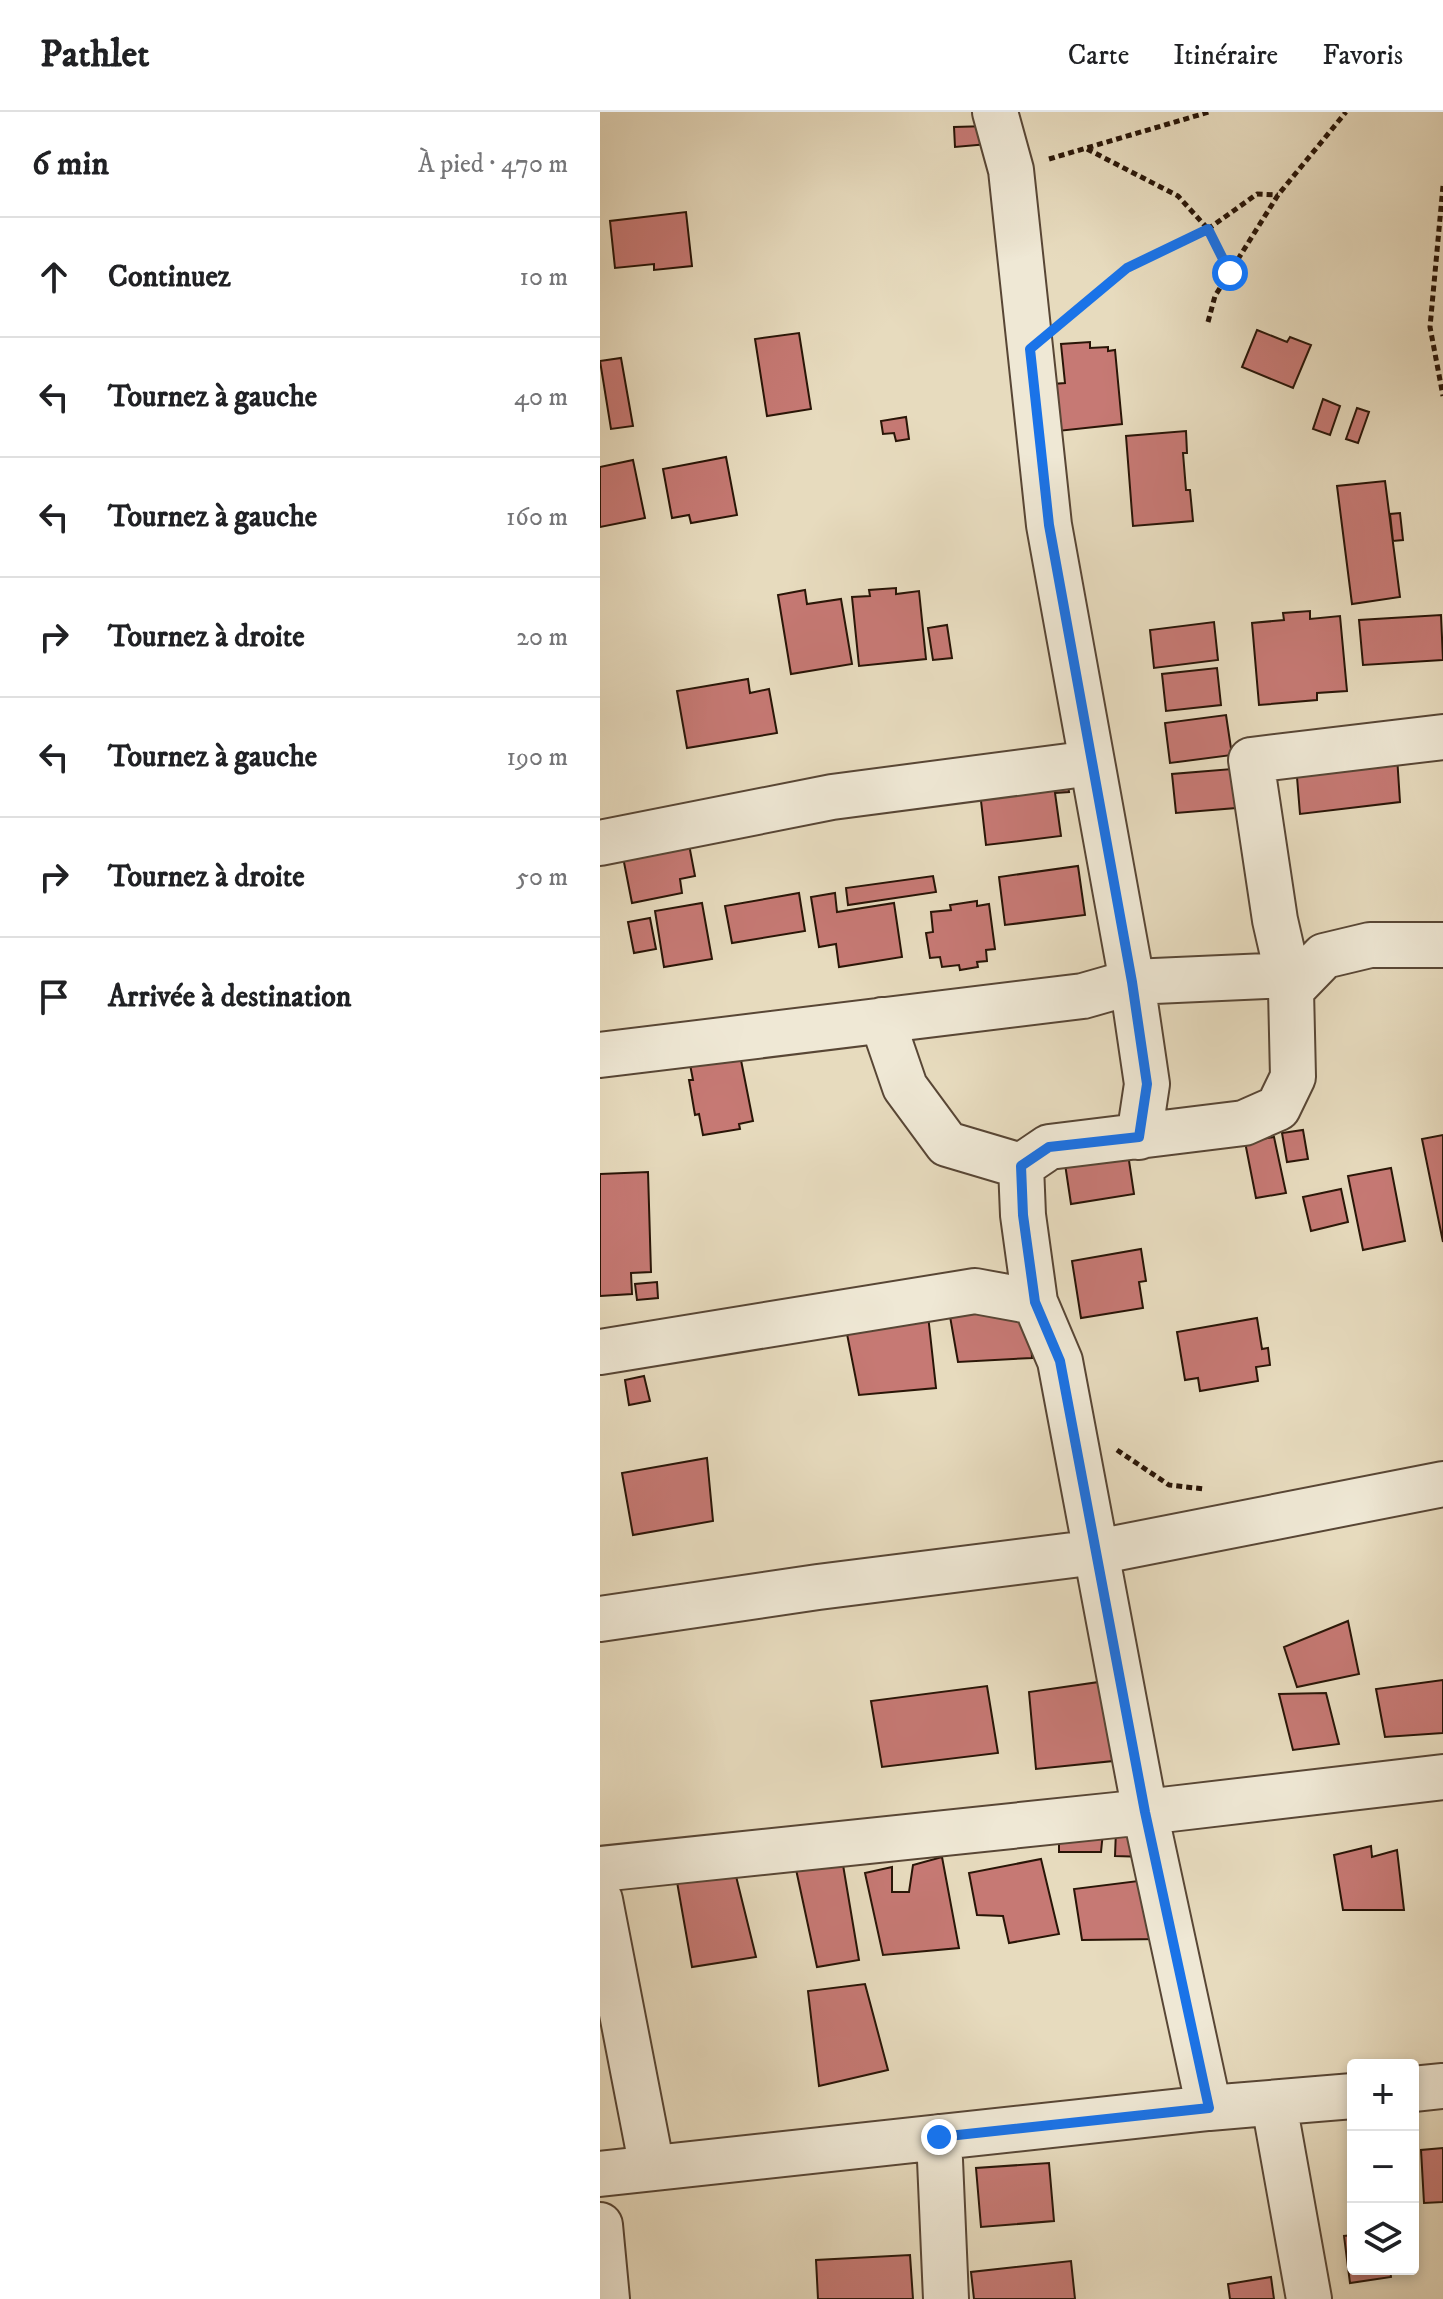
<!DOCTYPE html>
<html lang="fr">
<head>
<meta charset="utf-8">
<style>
	:root { --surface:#fff; --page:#f2f2f2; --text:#202124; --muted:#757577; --line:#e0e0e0 }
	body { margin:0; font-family:"IM FELL DW Pica",serif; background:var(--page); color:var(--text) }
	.controls { position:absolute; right:24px; bottom:24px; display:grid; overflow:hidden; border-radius:8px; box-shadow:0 4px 12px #0003 }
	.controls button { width:72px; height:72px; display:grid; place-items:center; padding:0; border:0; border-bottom:2px solid var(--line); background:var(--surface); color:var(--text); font:40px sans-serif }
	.stop { position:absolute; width:24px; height:24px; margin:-18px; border:6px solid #1a73e8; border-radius:50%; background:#fff }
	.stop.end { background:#1a73e8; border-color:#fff; box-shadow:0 2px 8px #0008 }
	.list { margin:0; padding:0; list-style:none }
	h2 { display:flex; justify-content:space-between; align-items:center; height:104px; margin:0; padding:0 32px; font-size:34px }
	h2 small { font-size:26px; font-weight:400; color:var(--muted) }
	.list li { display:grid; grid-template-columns:52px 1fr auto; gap:24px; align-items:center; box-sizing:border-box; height:120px; padding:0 32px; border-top:2px solid var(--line) }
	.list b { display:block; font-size:30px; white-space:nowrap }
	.list em { font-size:26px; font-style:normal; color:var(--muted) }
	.icon { flex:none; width:44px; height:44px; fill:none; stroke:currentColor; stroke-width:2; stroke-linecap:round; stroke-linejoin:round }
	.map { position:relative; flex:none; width:843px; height:2187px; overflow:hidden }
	header { display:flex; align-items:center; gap:48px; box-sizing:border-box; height:112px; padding:0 40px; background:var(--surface); border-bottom:2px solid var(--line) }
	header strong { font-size:38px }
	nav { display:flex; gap:44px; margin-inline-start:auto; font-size:28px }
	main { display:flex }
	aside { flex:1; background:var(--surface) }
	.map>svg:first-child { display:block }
	.building { fill:#c67974; stroke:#291507; stroke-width:2 }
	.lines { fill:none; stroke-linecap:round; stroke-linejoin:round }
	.minor-casing { stroke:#584635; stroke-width:48 }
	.path { stroke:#291507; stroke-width:5; stroke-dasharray:6 4; stroke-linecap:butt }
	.minor { stroke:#efe8d5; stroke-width:44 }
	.route { stroke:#1a73e8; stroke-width:10 }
</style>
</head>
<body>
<header>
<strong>Pathlet</strong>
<nav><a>Carte</a><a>Itinéraire</a><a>Favoris</a></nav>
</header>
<main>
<aside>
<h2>6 min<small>À pied · 470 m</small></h2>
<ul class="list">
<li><svg class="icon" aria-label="ahead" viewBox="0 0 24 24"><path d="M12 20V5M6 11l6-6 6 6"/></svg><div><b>Continuez</b></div><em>10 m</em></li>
<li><svg class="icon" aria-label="left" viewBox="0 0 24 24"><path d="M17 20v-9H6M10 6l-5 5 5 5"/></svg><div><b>Tournez à gauche</b></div><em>40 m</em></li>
<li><svg class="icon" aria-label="left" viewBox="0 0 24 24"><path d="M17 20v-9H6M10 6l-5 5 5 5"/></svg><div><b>Tournez à gauche</b></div><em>160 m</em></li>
<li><svg class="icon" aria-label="right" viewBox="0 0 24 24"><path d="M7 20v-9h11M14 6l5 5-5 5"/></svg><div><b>Tournez à droite</b></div><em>20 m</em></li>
<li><svg class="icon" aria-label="left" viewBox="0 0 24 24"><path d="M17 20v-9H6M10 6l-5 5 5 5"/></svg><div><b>Tournez à gauche</b></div><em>190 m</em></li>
<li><svg class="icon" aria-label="right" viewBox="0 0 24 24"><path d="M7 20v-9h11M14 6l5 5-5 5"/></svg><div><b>Tournez à droite</b></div><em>50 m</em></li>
<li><svg class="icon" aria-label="arrive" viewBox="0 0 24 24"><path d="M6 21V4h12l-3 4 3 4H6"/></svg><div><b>Arrivée à destination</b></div></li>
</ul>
</aside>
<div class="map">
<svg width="843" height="2187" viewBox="0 0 843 2187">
	<rect width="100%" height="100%" fill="#e7dbbe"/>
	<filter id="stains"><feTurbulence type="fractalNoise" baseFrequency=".0025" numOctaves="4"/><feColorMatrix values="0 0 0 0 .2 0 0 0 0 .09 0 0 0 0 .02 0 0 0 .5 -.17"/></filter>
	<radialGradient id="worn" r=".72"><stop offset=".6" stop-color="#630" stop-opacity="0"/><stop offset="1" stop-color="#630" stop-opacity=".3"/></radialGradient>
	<path class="building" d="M388,14V32L355,35L354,15Z
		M86,100L92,154L54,158V152L15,156L10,109Z
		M657,218L687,230L690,225L711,233L693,276L642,255Z
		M199,221L211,297L167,304L155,227Z
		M490,230V236L508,235V239L515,238L522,312L458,319L453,272L465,271L461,232Z
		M21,246L33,314L11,317L0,249Z
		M723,287L740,294L730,323L713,317Z
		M757,296L769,300L758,331L746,327Z
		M306,305L309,327L296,329L294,321L283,322L281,309Z
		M586,319L587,341H583L586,378H590L593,409L533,414L526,324Z
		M126,345L137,403L91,411L89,403L72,406L63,357Z
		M33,348L45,406L0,415V355Z
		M785,369L800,485L752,492L737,374Z
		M800,401L803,428L793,429L790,402Z
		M296,476V482L319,479L326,547L259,554L252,485L270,484L269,478Z
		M205,478L207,492L241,487L252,552L191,562L178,483Z
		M710,499V507L740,504L747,579L717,581V588L659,593L652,511L684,508L683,501Z
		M841,503L843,548L763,553L759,508Z
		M614,510L618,548L554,556L550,518Z
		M347,513L352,546L333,548L328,516Z
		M617,556L621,593L566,599L562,562Z
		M148,567L150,581L169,577L177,621L87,636L77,579Z
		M626,603L632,643L570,651L565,611Z
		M797,644L800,690L700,702L696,653Z
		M632,657L636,696L576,701L572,662Z
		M466,660L469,680L455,681L461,724L386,733L380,680Z
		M87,722L95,764L80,767L82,781L32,791L21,735Z
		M478,754L485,803L405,813L399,765Z
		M333,764L336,780L248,793L246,776Z
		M199,781L205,819L132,831L125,794Z
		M235,781L237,800L294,791L302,845L239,855L236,832L219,835L211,785Z
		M377,789V794L389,792L395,837L386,838L387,849L377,850L378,855L360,858L359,853L342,855L340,845L330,846L326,821L333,820L331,800L351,798L350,793Z
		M102,791L112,847L64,855L55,799Z
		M50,806L56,837L34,841L28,810Z
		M139,938L153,1009L139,1012L140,1017L103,1023L99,1002L95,1003L89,968H93L89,947Z
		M703,1018L708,1047L687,1050L682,1021Z
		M843,1023V1130L822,1027Z
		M674,1025L686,1081L656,1086L645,1030Z
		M528,1042L534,1082L471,1092L465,1052Z
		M791,1056L805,1129L763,1138L748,1064Z
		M48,1060L51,1160L31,1161L32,1182L0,1184V1062Z
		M741,1077L748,1110L711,1119L703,1085Z
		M541,1137L546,1169L539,1170L543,1196L481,1206L472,1149Z
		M57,1170L58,1186L37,1188L35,1172Z
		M429,1190L432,1246L358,1250L348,1193Z
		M328,1203L336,1276L259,1283L247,1222Z
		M657,1206L662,1237L668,1236L670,1253L656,1255L658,1269L600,1279L598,1266L585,1268L577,1220Z
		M44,1264L50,1289L29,1293L25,1268Z
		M107,1346L113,1409L33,1423L22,1361Z
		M748,1509L759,1562L697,1575L684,1535Z
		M843,1568V1621L785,1625L776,1577Z
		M499,1570L513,1649L436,1657L429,1580Z
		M387,1574L398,1641L282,1655L271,1589Z
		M726,1581L739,1632L693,1638L679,1582Z
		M504,1710L501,1740H459V1714Z
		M536,1717L546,1745L515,1744L516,1718Z
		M771,1734L772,1745L797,1738L804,1798H743L734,1743Z
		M241,1741L259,1848L217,1855L194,1748Z
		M342,1745L359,1836L283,1843L265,1761L292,1755V1780H309L313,1753Z
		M441,1747L459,1822L409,1831L403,1804L377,1803L369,1761Z
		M132,1748L156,1845L92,1855L74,1753Z
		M546,1768L560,1827L482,1828L474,1777Z
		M265,1872L288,1958L219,1974L208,1879Z
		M843,2036V2090L824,2091L821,2038Z
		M449,2051L454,2109L381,2115L376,2056Z
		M753,2123V2157H790L791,2165L750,2171L744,2124Z
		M310,2143L313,2187H218L216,2148Z
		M471,2149L475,2187H374L371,2160Z
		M671,2165L674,2187H630L628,2172Z"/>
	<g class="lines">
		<defs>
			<path id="minor" d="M395,0L411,58L449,413L532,870L547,972L539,1025
				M0,731L232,685L492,651
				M691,878L675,808L651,648L843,625
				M282,908L305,975L347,1032L421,1054
				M0,943L483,884L532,870L687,863
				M421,1054L423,1103L435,1190L460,1249L545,1700L609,1996
				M421,1054L449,1035L644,1011L678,996L693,965L691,878L724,844L770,833H843
				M0,1240L375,1179L435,1190
				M0,1507L218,1475L497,1440L843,1372
				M0,1757L545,1700L843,1665
				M0,1788L52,2056
				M813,1977L843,1974
				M674,1992L709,2187
				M339,2025L346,2187
				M0,2062L609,1996L753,1984
				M0,2113L7,2187"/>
		</defs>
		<use href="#minor" class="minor-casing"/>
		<path class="path" d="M487,37L578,84L608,117L630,161
			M449,47L609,0
			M843,74L830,215L843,284
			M465,207L527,156L608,117L657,82L678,83
			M608,210L615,184L678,83L746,0
			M517,1338L569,1373L604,1377"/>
		<use href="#minor" class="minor"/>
	</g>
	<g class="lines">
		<path class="route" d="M339,2025L609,1996L545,1700L460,1249L435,1190L423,1103L421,1054L449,1035L539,1025L547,972L532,870L449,413L430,237L527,156L608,117L630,161"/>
	</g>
	<rect width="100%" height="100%" filter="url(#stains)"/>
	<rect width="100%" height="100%" fill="url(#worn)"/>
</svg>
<div class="controls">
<button>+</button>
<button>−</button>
<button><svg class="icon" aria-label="layers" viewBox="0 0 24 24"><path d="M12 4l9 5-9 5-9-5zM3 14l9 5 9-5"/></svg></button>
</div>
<div class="stop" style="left:630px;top:161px"></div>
<div class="stop end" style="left:339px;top:2025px"></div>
</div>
</main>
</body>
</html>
